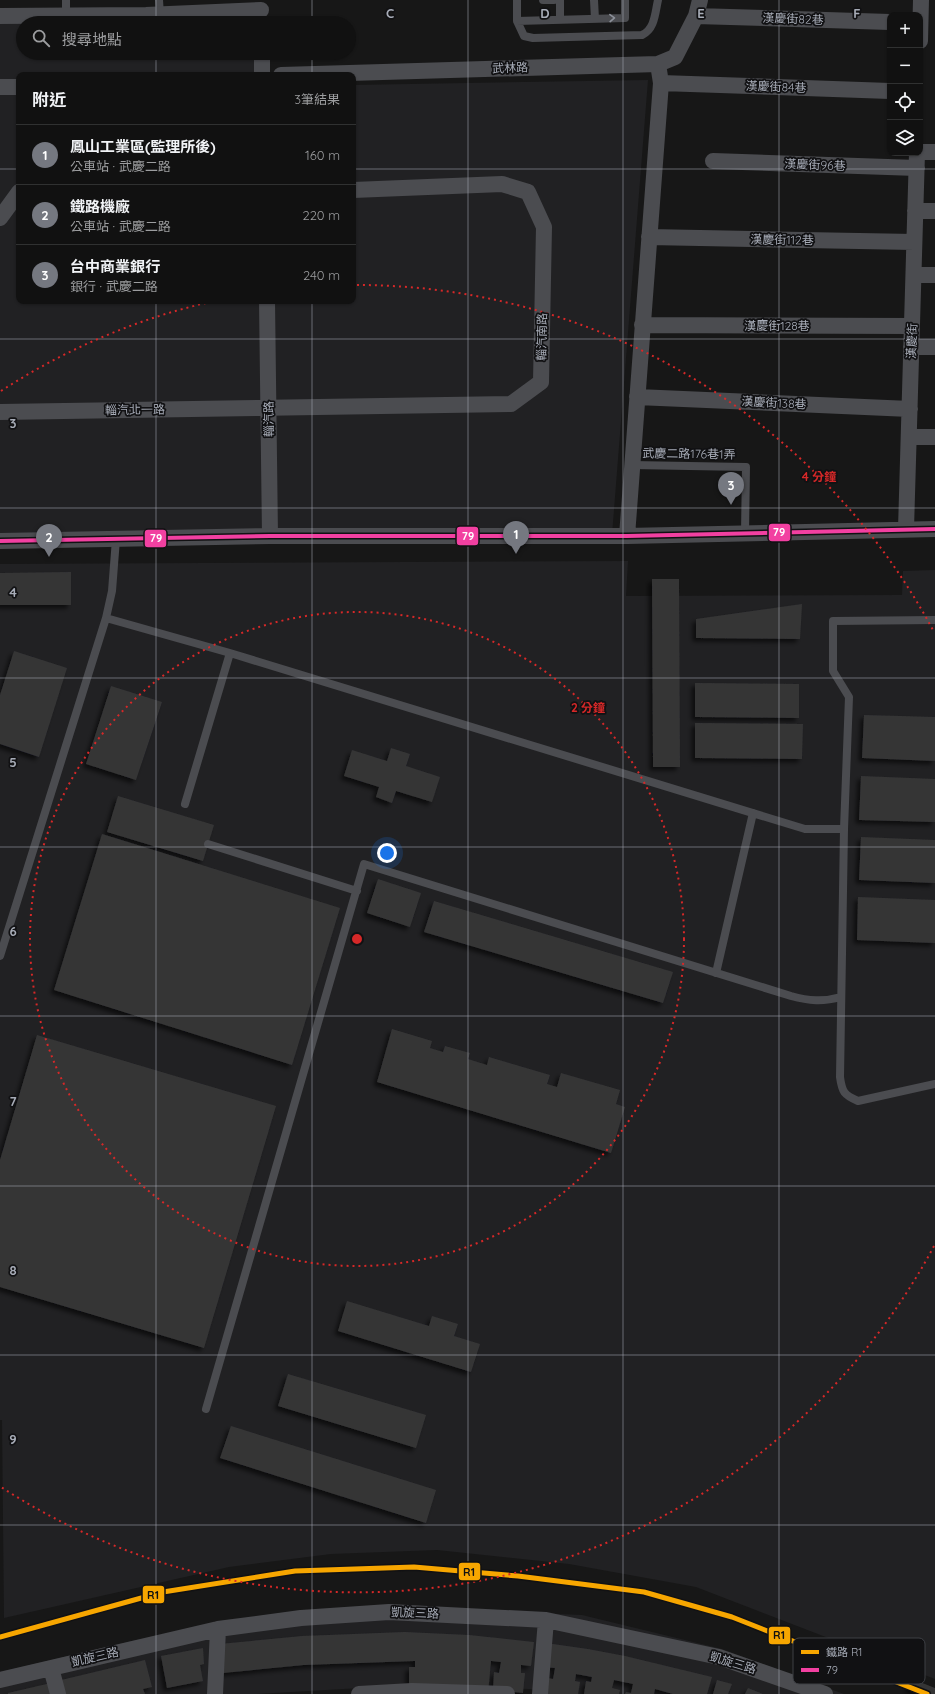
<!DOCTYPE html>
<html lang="zh-TW">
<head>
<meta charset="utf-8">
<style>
	:root { --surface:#111; --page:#1e1f1f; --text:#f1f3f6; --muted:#9c9d9f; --line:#303131; --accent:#757880 }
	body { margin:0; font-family:Quicksand,"Noto Sans TC",sans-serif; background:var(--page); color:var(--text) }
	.controls { position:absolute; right:12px; top:12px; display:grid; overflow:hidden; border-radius:8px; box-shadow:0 1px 3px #0004 }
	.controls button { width:36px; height:36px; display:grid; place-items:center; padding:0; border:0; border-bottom:1px solid var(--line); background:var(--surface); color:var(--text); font:20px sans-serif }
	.you { position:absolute; left:387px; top:853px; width:14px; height:14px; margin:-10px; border:3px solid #fff; border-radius:50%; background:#1a73e8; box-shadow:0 0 0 6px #1a73e833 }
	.badge { display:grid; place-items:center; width:26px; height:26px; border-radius:50%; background:var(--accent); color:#fff; font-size:13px; font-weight:700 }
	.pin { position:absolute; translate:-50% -33px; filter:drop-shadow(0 1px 2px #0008) }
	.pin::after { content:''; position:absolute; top:21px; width:14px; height:12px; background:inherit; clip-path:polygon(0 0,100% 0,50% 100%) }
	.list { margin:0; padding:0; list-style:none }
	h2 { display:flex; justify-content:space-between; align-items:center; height:52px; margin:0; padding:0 16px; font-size:17px }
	h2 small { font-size:13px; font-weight:400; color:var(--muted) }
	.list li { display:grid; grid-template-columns:26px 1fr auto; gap:12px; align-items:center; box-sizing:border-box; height:60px; padding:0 16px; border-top:1px solid var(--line) }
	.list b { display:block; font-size:15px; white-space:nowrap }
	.list p { margin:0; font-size:13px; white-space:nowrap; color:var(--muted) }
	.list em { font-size:13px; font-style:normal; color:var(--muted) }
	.icon { flex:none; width:22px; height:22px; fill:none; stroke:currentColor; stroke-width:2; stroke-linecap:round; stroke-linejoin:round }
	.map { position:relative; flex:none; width:935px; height:1694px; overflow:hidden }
	.search { position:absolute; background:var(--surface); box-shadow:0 1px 3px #0004; left:16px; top:16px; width:340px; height:44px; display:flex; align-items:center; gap:10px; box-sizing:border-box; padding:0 14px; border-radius:22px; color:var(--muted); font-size:15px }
	.panel { position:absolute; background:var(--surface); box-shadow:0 1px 3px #0004; left:16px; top:72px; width:340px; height:232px; border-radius:8px }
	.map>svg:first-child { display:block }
	.built { fill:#212123 }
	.building { fill:#353536; filter:url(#shadow) }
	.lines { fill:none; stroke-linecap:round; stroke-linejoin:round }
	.lane { stroke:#4b4c50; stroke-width:8 }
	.street { stroke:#4b4c50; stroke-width:16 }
	.bus-1-casing { stroke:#111113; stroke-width:7 }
	.bus-1 { stroke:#f240a1; stroke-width:4 }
	.rail-1-casing { stroke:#111113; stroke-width:8 }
	.rail-1 { stroke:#f7a600; stroke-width:5 }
	.oneway { stroke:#8c9099 }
	.grid { fill:none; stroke:#a8adb8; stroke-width:1; stroke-opacity:0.55 }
	.ring { fill:none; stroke:#d62828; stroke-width:2; stroke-dasharray:2 4 }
	.labels { text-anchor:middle; stroke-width:3.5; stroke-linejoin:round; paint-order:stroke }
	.street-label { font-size:12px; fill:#a8adb8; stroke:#111113 }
	.key { fill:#111113; stroke:#3e4045; stroke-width:1 }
	.key-label { font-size:11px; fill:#a8adb8 }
	.grid-label { font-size:13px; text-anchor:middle; font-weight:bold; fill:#a8adb8; stroke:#111113; stroke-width:3.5; stroke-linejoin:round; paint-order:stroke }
	.centre { fill:#d62828; stroke:#111113; stroke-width:2 }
	.ring-label { font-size:12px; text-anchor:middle; font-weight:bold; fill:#d62828; stroke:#111113; stroke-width:3.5; stroke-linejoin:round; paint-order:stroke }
	.line-badge { stroke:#111113; stroke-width:1.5 }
	.badge-label { font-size:11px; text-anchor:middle; font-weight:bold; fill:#fff }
	.pale-badge-label { font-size:11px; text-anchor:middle; font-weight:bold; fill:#111 }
</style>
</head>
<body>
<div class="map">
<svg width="935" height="1694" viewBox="0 0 935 1694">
	<defs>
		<filter id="shadow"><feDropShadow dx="-3.5" dy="3.5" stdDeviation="2" flood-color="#0009"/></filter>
	</defs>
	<rect width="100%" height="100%" fill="#171717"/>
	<path class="built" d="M254,16V23H23V53H254L255,75H19V301H353V85L648,80L612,535L0,534V24Z
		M628,561L626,596L902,595L903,571L935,570V1679L696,1587L569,1564L437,1550L331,1554L229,1567L4,1618L2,1420H0V564Z
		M428,1608L582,1615L722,1649L844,1694H559L530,1689L395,1686L257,1694H0V1672L136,1640L301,1610Z"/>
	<path class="building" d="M71,572V605H0V573Z
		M652,579H679L680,767H653Z
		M802,604L800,639L696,638V619Z
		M14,651L67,668L39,757L0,744V695Z
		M695,683L799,684V718L695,717Z
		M111,686L162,702L136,780L86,764Z
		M864,715L935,717V761L862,758Z
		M695,723L803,724L802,759L695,758Z
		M391,748L410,754L406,766L440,777L432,802L396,791L392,803L376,797L379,787L344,776L352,750L387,761Z
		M861,776L935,779V822L859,820Z
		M118,796L214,825L203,861L107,832Z
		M102,834L340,908L292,1065L54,990Z
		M861,837L935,840V883L859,880Z
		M378,879L421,893L410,927L367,913Z
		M858,897L935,900V943L857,940Z
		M434,901L673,972L663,1003L424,932Z
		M392,1029L432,1041L430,1048L443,1052L445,1046L470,1053L468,1059L487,1065L489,1057L550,1075L547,1084L557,1087L561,1073L620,1090L616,1104L625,1107L611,1153L377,1082Z
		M37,1035L276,1106L204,1348L0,1287V1160Z
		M347,1301L429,1326L432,1316L458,1324L454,1336L480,1344L471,1372L338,1331Z
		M288,1374L426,1415L416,1448L278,1406Z
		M231,1426L436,1490L426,1523L220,1458Z
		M405,1632L469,1635L534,1642L531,1666L521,1665V1673H525L523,1693L493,1690L494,1672L499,1673L501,1662L491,1661L488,1693L409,1687V1667H415V1661L304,1665L223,1673L220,1644L302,1636Z
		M546,1643L588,1649L625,1656L712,1677L707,1694H673L655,1689L654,1694H625L626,1692L631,1693L633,1684L614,1680L612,1688L620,1690L619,1694H584L586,1681L591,1682L592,1677L576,1674L575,1681L580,1682L578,1694H545L547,1678L553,1679L555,1668L543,1667Z
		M203,1648L204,1664L200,1665L203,1681L167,1688L161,1656Z
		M145,1660L152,1687L143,1689L145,1694H60L57,1681Z
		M912,1679L935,1688V1694H923L908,1688Z
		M717,1680L732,1684L728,1694H713Z
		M51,1683L54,1694H8V1693Z
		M748,1688L763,1694H745Z"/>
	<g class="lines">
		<path class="lane" d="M66,0V15
			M159,0L160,15
			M517,0V21L524,36L533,38L642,35C655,29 655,13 658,0
			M543,0H554
			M594,0L595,19
			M560,20V0
			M517,21L625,18V0
			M632,465L746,467L745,533
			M106,618L112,591L116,539
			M935,620L833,621V671L849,697L844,829L840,1077C842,1092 844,1095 858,1101L935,1084
			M185,804L230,653
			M208,844L357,891
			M0,956L106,618L230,653L805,829H844
			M716,973L753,813
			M206,1409L364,864L791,996C809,1001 823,1002 841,997"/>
		<path class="street" d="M0,16L146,15L261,10
			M696,16L890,22
			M920,41L921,0
			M262,53V75
			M281,75L658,64L675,57L696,16L700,0
			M661,83L890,91
			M0,87H19
			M920,152H935
			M713,161L917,168
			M915,211H935
			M0,218L19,192
			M649,237L914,242
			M914,275H935
			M267,301L270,536
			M642,325L912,326
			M911,347H935
			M637,397L910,409
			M0,412L511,404L541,382L544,227L528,192L502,184L353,190
			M909,437H935
			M906,529L917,153
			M627,536L661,83L658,64
			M0,541L270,536H627L935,529
			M51,1668L58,1694
			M0,1680L218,1629L301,1618L389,1612L546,1620L719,1657L825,1694
			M215,1694L218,1629
			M359,1694L412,1691L507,1694
			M540,1694L546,1620"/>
		<defs>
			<path id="bus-1" d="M0,541L270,536H627L935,529"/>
		</defs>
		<use href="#bus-1" class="bus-1-casing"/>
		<use href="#bus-1" class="bus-1"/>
		<defs>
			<path id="rail-1" d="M0,1637L163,1592L295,1571L414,1567L518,1576L644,1592L732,1617L927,1694"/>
		</defs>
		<use href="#rail-1" class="rail-1-casing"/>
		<use href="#rail-1" class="rail-1"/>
	</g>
	<defs><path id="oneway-chevron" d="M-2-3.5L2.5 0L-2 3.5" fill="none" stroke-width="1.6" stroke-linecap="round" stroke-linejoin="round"/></defs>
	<use class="oneway" href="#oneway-chevron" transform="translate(612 18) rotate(-2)"/>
	<path class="grid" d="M156,0V23M312,0V23M468,0V1694M623,0V1694M779,0V1694M156,53V75M312,53V75M0,169H19M353,169H935M156,301V1694M312,301V1694M0,339H935M0,508H935M0,678H935M0,847H935M0,1016H935M0,1186H935M0,1355H935M0,1525H935"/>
	<g class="ring">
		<circle cx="357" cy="939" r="327"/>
		<path d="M934 1246A654 654 0 0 1 1 1487M1 391A654 654 0 0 1 210 302M357 285A654 654 0 0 1 934 632"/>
	</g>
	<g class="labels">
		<g class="street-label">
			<text transform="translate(793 19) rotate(2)" y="4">漢慶街82巷</text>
			<text transform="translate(510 68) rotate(-2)" y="4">武林路</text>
			<text transform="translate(776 87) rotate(2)" y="4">漢慶街84巷</text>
			<text transform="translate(815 165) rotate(2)" y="4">漢慶街96巷</text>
			<text transform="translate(782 240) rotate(1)" y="4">漢慶街112巷</text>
			<text x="777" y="330">漢慶街128巷</text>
			<text transform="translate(542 337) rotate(-89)" y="4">輜汽南路</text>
			<text transform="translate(912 341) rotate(-88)" y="4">漢慶街</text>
			<text transform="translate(774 403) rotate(3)" y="4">漢慶街138巷</text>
			<text transform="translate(135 410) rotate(-1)" y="4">輜汽北一路</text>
			<text transform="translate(269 419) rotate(-91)" y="4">輜汽路</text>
			<text transform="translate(689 454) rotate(1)" y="4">武慶二路176巷1弄</text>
			<text transform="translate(415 1613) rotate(2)" y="4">凱旋三路</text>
			<text transform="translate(95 1657) rotate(-13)" y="4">凱旋三路</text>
			<text transform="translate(733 1663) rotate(17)" y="4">凱旋三路</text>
		</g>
	</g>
	<rect x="793" y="1638" width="132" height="46" rx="6" class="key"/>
	<rect x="801" y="1650" width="18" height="4" fill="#f7a600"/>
	<rect x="801" y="1668" width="18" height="4" fill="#f240a1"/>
	<g class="key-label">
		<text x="826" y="1656">鐵路 R1</text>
		<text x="826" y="1674">79</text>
	</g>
	<g class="grid-label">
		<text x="390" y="18">C</text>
		<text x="545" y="18">D</text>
		<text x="701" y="18">E</text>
		<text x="857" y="18">F</text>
		<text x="13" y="428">3</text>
		<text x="13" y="597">4</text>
		<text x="13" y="767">5</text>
		<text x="13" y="936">6</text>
		<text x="13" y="1106">7</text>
		<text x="13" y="1275">8</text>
		<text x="13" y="1444">9</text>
	</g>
	<circle cx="357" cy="939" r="6" class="centre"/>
	<g class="ring-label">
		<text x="819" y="481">4 分鐘</text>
		<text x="588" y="712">2 分鐘</text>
	</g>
	<g class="line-badge">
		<rect x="768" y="523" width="23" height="19" rx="4" fill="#f240a1"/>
		<rect x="456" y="526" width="23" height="20" rx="4" fill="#f240a1"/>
		<rect x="144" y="529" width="23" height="19" rx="4" fill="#f240a1"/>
		<rect x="458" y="1562" width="23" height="19" rx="4" fill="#f7a600"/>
		<rect x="142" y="1585" width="23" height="19" rx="4" fill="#f7a600"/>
		<rect x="768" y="1626" width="23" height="19" rx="4" fill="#f7a600"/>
	</g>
	<g class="badge-label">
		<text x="779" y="536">79</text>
		<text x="468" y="540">79</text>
		<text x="156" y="542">79</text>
	</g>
	<g class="pale-badge-label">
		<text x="469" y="1576">R1</text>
		<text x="153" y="1599">R1</text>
		<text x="779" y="1639">R1</text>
	</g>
</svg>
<div class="controls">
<button>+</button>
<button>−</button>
<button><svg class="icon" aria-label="locate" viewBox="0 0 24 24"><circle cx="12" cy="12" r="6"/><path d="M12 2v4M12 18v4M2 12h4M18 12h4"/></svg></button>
<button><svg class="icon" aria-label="layers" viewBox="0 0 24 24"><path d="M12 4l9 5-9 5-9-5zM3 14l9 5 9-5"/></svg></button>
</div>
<div class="you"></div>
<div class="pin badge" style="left:516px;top:554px">1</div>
<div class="pin badge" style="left:49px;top:557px">2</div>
<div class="pin badge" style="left:731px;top:505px">3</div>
<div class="search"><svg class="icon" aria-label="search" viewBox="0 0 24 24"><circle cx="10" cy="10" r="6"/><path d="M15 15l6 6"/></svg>搜尋地點</div>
<section class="panel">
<h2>附近<small>3筆結果</small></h2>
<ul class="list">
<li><span class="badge">1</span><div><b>鳳山工業區(監理所後)</b><p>公車站 · 武慶二路</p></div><em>160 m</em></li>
<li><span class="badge">2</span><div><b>鐵路機廠</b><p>公車站 · 武慶二路</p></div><em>220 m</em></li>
<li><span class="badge">3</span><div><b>台中商業銀行</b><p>銀行 · 武慶二路</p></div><em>240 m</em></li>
</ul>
</section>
</div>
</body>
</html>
